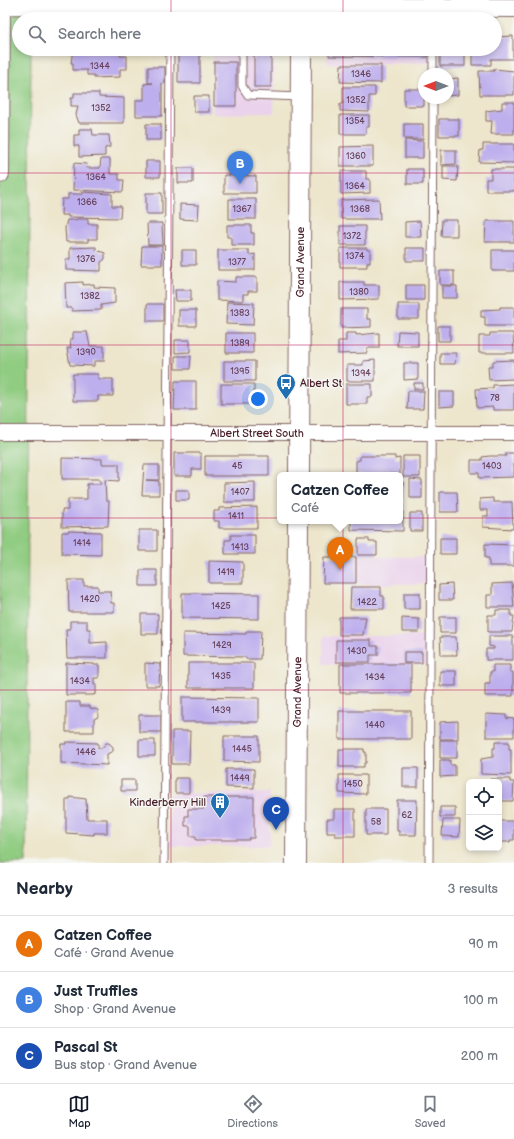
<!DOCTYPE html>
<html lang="en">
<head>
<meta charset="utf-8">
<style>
	:root { --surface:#fff; --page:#f6f6f7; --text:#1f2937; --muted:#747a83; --line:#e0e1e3; --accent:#111827 }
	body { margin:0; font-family:"Balsamiq Sans",sans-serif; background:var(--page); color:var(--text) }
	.controls { position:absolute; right:12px; bottom:12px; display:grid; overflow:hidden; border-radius:6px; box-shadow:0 2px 6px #0003 }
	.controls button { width:36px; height:36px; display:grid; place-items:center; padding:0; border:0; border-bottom:1px solid var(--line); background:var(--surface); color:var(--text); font:20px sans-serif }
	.compass { position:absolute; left:418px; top:68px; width:36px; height:36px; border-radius:50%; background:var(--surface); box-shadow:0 2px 6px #0003; rotate:270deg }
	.you { position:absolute; left:258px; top:399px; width:14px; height:14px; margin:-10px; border:3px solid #fff; border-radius:50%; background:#1a73e8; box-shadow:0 0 0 6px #1a73e833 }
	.badge { display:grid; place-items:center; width:26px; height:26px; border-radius:50%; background:var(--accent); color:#fff; font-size:13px; font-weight:700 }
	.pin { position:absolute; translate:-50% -33px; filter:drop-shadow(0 1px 2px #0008) }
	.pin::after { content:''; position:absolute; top:21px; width:14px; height:12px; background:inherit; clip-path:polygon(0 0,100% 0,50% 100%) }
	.popup { position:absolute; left:277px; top:472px; width:126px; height:52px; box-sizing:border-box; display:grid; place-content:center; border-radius:6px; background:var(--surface); filter:drop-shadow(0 1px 3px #0005); font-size:13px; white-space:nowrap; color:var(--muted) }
	.popup b { font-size:15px; color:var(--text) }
	.popup::after { content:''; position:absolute; left:50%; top:100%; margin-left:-8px; border:8px solid transparent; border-top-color:var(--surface) }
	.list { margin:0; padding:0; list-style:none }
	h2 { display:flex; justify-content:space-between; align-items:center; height:52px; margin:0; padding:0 16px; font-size:17px }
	h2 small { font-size:13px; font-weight:400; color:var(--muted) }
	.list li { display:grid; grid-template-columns:26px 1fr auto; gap:12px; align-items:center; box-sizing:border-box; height:56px; padding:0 16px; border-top:1px solid var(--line) }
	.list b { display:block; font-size:15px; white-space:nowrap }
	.list p { margin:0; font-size:13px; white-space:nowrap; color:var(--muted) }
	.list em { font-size:13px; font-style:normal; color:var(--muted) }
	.icon { flex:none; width:22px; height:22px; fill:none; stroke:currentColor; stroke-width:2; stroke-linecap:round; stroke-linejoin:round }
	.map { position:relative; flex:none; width:514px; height:863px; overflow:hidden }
	.search { position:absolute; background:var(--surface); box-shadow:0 2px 6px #0003; left:12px; right:12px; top:12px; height:44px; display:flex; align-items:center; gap:10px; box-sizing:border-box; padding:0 14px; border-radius:22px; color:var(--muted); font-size:15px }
	.sheet { height:220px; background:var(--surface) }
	nav { display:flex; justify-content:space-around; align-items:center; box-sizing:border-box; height:56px; border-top:1px solid var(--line); background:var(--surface); font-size:11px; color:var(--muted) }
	nav a { display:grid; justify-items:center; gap:2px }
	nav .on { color:var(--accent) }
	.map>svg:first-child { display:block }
	.built { fill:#ead1ec }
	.green { fill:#90cc81; stroke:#6d7656 }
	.building { fill:#bdaeed }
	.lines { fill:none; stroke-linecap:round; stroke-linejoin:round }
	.service-casing { stroke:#836563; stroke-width:9 }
	.minor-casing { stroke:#836563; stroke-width:16 }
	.tertiary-casing { stroke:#836563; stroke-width:20 }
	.secondary-casing { stroke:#836563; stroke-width:22 }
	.service { stroke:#fff; stroke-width:7 }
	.minor { stroke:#fff; stroke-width:14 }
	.tertiary { stroke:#fff; stroke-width:18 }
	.secondary { stroke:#fff; stroke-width:20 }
	.grid { fill:none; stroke:#c2185b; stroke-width:1; stroke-opacity:0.55 }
	.labels { text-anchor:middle; stroke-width:3; stroke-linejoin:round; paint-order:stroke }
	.number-label { font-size:9px; fill:#67435c }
	.street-label { font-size:11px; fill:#4a1f2b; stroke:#f6f6f2 }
	.poi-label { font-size:11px; fill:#4a1f2b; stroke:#f6f6f2; text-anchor:start }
</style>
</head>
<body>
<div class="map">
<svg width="514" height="863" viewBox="0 0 514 863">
	<rect width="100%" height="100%" fill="#f6f6f2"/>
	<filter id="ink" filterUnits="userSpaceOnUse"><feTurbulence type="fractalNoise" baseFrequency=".025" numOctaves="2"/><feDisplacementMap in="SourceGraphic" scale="8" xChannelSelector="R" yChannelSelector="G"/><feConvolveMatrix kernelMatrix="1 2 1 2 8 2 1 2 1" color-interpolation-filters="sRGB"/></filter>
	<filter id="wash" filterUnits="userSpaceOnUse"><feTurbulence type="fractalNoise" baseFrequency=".012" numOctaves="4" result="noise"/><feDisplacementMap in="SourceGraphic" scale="16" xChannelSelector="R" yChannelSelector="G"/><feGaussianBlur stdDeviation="0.9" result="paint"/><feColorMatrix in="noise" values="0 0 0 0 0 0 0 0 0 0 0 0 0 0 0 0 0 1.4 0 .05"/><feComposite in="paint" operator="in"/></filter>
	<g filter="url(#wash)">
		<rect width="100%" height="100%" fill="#ede6cc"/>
		<path class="built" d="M213,49H274V113L213,114Z
			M327,49H431V63L327,64Z
			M323,556L428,557L427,584H323Z
			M323,636H431V665L323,664Z
			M270,792V846H170L169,794Z"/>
		<path class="green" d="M0,0H31V19H19V49H31L26,863H0Z"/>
		<g id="blocks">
			<path class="building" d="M513,36V59H491V65H472V49H495V37Z
				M73,49H102V52H120V56H127V69H120V77L94,78V75H87V70H73V63H71Z
				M178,49H200V83H178Z
				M329,49H428V57L329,56Z
				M440,49H465V66H440Z
				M254,55H271V87H254Z
				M214,62H236V106H214Z
				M341,65H381V83L340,82Z
				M148,67H165V83H162V116H136V100H144V84L153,83H148Z
				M494,69L514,71V95H480L479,71H494Z
				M458,78V95L448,96V79Z
				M343,87H375V96H369V112L340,111V104H343Z
				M404,89H424V106H404Z
				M74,93H99V97L124,98V123H79L76,115L78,106H71V98H74Z
				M194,96H209V112H194Z
				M502,102H514V134H491L492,121H486V111L502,109Z
				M340,115H369V127H366V134H340Z
				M439,119H459V136H439Z
				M146,124H161V140H146Z
				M404,124H423V139H404Z
				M79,129H92L93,135H109L110,147L105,148V156L79,157V146H74V135H79Z
				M405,140L423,141V158H405Z
				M483,144H514V163L479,162L480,150H483Z
				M373,146V166H340V147Z
				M441,150H456V164L441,165Z
				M101,159H110V174H119V180H124L123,192L73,190L74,163L87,164L86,168H100Z
				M146,161H160V177H146Z
				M443,166H458L457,181L443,180Z
				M178,168H193V183H178Z
				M407,169H423V184H407Z
				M491,169H514V191H486V179H491Z
				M341,171H366V179H370V193L341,194Z
				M224,175L256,176V193H224Z
				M83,192L112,194V206H121L120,218L68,217V215H61L62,199H68V194H83Z
				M146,193H162V214H146Z
				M229,199H256V219H229Z
				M379,199L380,219H341V200Z
				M180,204L199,205L198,220L180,219Z
				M76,219H88V224H97V239H88V242H66L65,228L67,220H76Z
				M442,220H457V236H441Z
				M420,221L421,237H405V222Z
				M486,221H514V242H485Z
				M147,223H162L163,245H148Z
				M227,225H251V233H254V245H231V237H227Z
				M340,226H365V245H340Z
				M142,246H162V265H141Z
				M96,247V250L105,253V259L101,262V271L66,270V259H70V248Z
				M340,248H367V250H370V262H367V267H340Z
				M406,248H425V261H406Z
				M182,250H196V265H182Z
				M218,250H249V255L255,254V270H218Z
				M492,250H514V271H492Z
				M440,271H454V285H440Z
				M236,277H257V291H248V294H243V301L217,300V281L236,282Z
				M83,282V285L94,284V287L115,288V303L101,305V310L72,311V308H66L65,283Z
				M340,282H364V285H379V299L340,300Z
				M406,285H424V300H406Z
				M442,286H457V298H442Z
				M175,290H191V301H176Z
				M227,302L254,303L253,325L226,324Z
				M147,304H163V321H147Z
				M398,304H419V319H398Z
				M500,307H514V326H485V317H481V310L500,309Z
				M341,309H367V319H371V327L341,328Z
				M179,310H196V326H179Z
				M438,326H450V341H438Z
				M398,331L418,332V346H397Z
				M73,332H87L90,346H104V361H94V366L70,365L67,348H71L70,339H73Z
				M226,333H253V353H226Z
				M346,333H356V335L379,333V348H367V353L338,354V341H346Z
				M490,333H513L514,353H479V336H490Z
				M175,340H190V352L175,353Z
				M440,353H456L455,364H440Z
				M175,356H191L190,369H175Z
				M375,360V381H347V365H363V361Z
				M514,360V379L489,380L488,366H493V361Z
				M224,361H255V381H224Z
				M404,363H418V379L404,380Z
				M73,374H98V379H113V396H98V401H73Z
				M175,381H196V410H174Z
				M414,383H423V389H414Z
				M221,384H254V404H221Z
				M346,384H372V397H367V404H346Z
				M514,384V410H493V407L477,408L476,389L493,388V385Z
				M408,391H424L423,409H407Z
				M439,392H454V406L439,407Z
				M174,453H201V469H192V476H174Z
				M506,453H514V477L479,478V473H471V460H482V457L490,456H506Z
				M205,456H269V476H205Z
				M360,456H395V459L400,458V474H356V461L360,460Z
				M403,456H420V477H403Z
				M62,458L102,459V464H119V481L105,480L106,501H109L108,526L62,527V510H68V499H87V484H101L99,479H62Z
				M144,465H159V480H146L159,481V495H142Z
				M410,479L422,480V498H410Z
				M255,482V502H224V483Z
				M400,482H403V531L351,530V521H400Z
				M176,490H189V500H176Z
				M440,492H457L458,512H440Z
				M493,498V502H512L513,529L483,527V516H488V510H480V499Z
				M257,507V528H219V521H214V511H219V508Z
				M410,513H422V531H410Z
				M139,530H157V551H139Z
				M68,531L101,532V555L62,554V532H68Z
				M231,535H255V554H225V540H231Z
				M440,538H456V554H440Z
				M358,539H369V542H377V555H358Z
				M485,544L514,545V566H489V558H485Z
				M324,557H356V583H323Z
				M209,561L243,562V583H209Z
				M140,570H157V586H140Z
				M68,580H84V586H98V591H110L111,603H114V612H69Z
				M512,583L514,607H487V595H492V584Z
				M452,584L453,600H439V585Z
				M351,587H381V596H384V609H350Z
				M182,593L259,594V619L182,618Z
				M404,593H420V609H404Z
				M496,610H511V616H514L512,632H488V615H496Z
				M141,614H158V634H141Z
				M339,617H366L363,635H339Z
				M440,617H456V633H440Z
				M402,618L419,619V632H402Z
				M70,621H87V629H90V643L107,642V658H67L66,629H70Z
				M246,631H261L260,659H246V657L183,656V633L246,634Z
				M489,636H513V660H486V649H494V647L489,646Z
				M440,637H456L457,655H441Z
				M336,640H371V646H378V655H370V662H336Z
				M404,652H422V663H404Z
				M66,663L94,664V665H99V678H94V684H96V694H94V695H66Z
				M145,663L160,664L159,686H145Z
				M188,663H254V688H188Z
				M340,664H411V693H340Z
				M493,665H510V672H513V696H485V683H490V672H493Z
				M440,671H456V686H440Z
				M182,697L259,698V722H182Z
				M66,702H80V706H90V708L98,710V717L94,719V732H66Z
				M339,711H411V739H339Z
				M486,714L506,715V718L514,719V737H486Z
				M139,715H161V732H139Z
				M458,721V739H440V722Z
				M172,731H190L189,764H172Z
				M224,736H259V762L224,761Z
				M139,740H155V756H139Z
				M440,740H457V758H440Z
				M66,742L98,743V748H102L106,743H109L113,747V751L107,754V765L61,763V744H66Z
				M495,742H509V749H511V775L481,774V759L493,757V748H495Z
				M339,749H364V752H366V763H364V767H339Z
				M440,760H450V765H455V776L440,777Z
				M403,768H418V787H403Z
				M226,769H254V788L226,787Z
				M339,775H366V794L339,793Z
				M175,778H189V793H175Z
				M490,779H510V782H514L513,801H499V782H490Z
				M121,780H135V791H121Z
				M70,797L86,799L87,819H107V833H94V835L66,833V799H70Z
				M204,797H254V838H249V840H196V836H190V826H185V816H188V809H204Z
				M397,800H417L416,835H399V831H397Z
				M440,807H455V817H440Z
				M334,809H355V836H335V833H327V819H334Z
				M366,809H386V835H366Z
				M443,820H460L459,837L442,836Z
				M499,821H514V840H510V842H499Z"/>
		</g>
	</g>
	<g filter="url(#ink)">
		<use href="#blocks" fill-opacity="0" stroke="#836563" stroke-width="1"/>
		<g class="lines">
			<defs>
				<path id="service" d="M170,19V5
					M242,49V86L248,95L300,97
					M433,74V49
					M164,863L170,49
					M429,863L433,98"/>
				<g id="minor">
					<path id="s1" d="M0,433H514"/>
				</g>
				<path id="tertiary" d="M0,5L514,8
					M0,174L1,0"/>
				<g id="secondary">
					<path d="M301,19L302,0"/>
					<path id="s2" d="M299,475L301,49"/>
					<path id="s3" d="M296,863L298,521"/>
				</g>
			</defs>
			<use href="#service" class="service-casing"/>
			<use href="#minor" class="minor-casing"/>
			<use href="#tertiary" class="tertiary-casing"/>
			<use href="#secondary" class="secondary-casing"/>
			<use href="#service" class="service"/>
			<use href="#minor" class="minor"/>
			<use href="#tertiary" class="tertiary"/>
			<use href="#secondary" class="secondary"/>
		</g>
	</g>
	<path class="grid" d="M171,0V19M343,0V19M171,49V863M343,49V863M0,173H514M0,345H514M0,518H514M0,690H514"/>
	<defs>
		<symbol id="bus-pin" viewBox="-11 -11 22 30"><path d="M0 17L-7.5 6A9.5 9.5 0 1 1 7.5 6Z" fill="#1f6fb2" stroke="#f6f6f2"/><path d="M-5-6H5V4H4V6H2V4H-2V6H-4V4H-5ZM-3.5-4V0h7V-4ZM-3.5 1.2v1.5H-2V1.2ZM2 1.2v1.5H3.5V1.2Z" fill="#fff"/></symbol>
		<symbol id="building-pin" viewBox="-11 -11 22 30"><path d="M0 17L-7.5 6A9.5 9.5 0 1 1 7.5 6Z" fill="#1f6fb2" stroke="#f6f6f2"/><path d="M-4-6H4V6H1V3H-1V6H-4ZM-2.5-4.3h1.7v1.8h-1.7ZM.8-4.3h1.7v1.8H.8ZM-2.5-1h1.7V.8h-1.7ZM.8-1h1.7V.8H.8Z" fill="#fff"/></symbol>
	</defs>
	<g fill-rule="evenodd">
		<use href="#bus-pin" x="275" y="372" width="22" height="30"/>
		<use href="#building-pin" x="209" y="791" width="22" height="30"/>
	</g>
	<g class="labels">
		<g class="number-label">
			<text x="100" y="69">1344</text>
			<text x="361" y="77">1346</text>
			<text x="356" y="103">1352</text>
			<text x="101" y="111">1352</text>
			<text x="355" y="124">1354</text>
			<text x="356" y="159">1360</text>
			<text x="96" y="180">1364</text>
			<text x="355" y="189">1364</text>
			<text x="87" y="205">1366</text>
			<text x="242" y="212">1367</text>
			<text x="360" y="212">1368</text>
			<text x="352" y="239">1372</text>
			<text x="355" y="259">1374</text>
			<text x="86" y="262">1376</text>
			<text x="237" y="265">1377</text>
			<text x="359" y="295">1380</text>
			<text x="90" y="299">1382</text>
			<text x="240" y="316">1383</text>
			<text x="240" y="346">1389</text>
			<text x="86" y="355">1390</text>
			<text x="240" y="374">1395</text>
			<text x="361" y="376">1394</text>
			<text x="495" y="401">78</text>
			<text x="237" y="469">45</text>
			<text x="492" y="469">1403</text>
			<text x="240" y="495">1407</text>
			<text x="236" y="519">1411</text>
			<text x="82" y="546">1414</text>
			<text x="240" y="550">1413</text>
			<text x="226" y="575">1419</text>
			<text x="90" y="602">1420</text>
			<text x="367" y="605">1422</text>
			<text x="221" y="609">1425</text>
			<text x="222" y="648">1429</text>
			<text x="357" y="654">1430</text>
			<text x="221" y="679">1435</text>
			<text x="375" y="680">1434</text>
			<text x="80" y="684">1434</text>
			<text x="221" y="713">1439</text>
			<text x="375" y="728">1440</text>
			<text x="242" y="752">1445</text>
			<text x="86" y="755">1446</text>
			<text x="240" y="781">1449</text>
			<text x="353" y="787">1450</text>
			<text x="407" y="818">62</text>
			<text x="376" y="825">58</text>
		</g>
		<g class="street-label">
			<text dy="4" stroke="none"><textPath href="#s2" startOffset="213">Grand Avenue</textPath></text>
			<text dy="4" stroke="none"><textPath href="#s1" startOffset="257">Albert Street South</textPath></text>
			<text dy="4" stroke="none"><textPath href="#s3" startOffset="171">Grand Avenue</textPath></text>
		</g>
		<g class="poi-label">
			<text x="300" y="387">Albert St</text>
			<text x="206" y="806" text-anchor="end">Kinderberry Hill</text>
		</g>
	</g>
</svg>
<div class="controls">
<button><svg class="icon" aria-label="locate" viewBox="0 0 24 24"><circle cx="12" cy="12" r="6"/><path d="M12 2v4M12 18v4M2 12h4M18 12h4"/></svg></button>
<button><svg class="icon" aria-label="layers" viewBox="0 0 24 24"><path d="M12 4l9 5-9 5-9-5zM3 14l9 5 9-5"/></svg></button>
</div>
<svg class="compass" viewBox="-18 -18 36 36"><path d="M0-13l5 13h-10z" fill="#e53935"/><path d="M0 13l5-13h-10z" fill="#747a83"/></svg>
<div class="you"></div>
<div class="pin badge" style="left:340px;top:570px;background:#e8710a">A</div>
<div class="popup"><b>Catzen Coffee</b>Café</div>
<div class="pin badge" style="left:240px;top:184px;background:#3f7fe0">B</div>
<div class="pin badge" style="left:276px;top:830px;background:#1a4fb4">C</div>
<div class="search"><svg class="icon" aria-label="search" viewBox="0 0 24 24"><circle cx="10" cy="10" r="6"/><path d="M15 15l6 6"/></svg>Search here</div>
</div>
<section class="sheet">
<h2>Nearby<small>3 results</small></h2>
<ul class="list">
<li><span class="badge" style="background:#e8710a">A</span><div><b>Catzen Coffee</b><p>Café · Grand Avenue</p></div><em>90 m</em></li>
<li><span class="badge" style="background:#3f7fe0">B</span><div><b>Just Truffles</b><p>Shop · Grand Avenue</p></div><em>100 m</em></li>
<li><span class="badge" style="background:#1a4fb4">C</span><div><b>Pascal St</b><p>Bus stop · Grand Avenue</p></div><em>200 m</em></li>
</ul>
</section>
<nav>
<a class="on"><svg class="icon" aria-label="map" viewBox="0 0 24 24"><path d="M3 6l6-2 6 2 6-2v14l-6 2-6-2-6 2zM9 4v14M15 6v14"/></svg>Map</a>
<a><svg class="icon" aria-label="directions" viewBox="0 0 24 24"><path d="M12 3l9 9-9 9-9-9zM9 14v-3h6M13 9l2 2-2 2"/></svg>Directions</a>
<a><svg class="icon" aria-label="saved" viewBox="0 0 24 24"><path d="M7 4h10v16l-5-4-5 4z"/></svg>Saved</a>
</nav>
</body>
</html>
